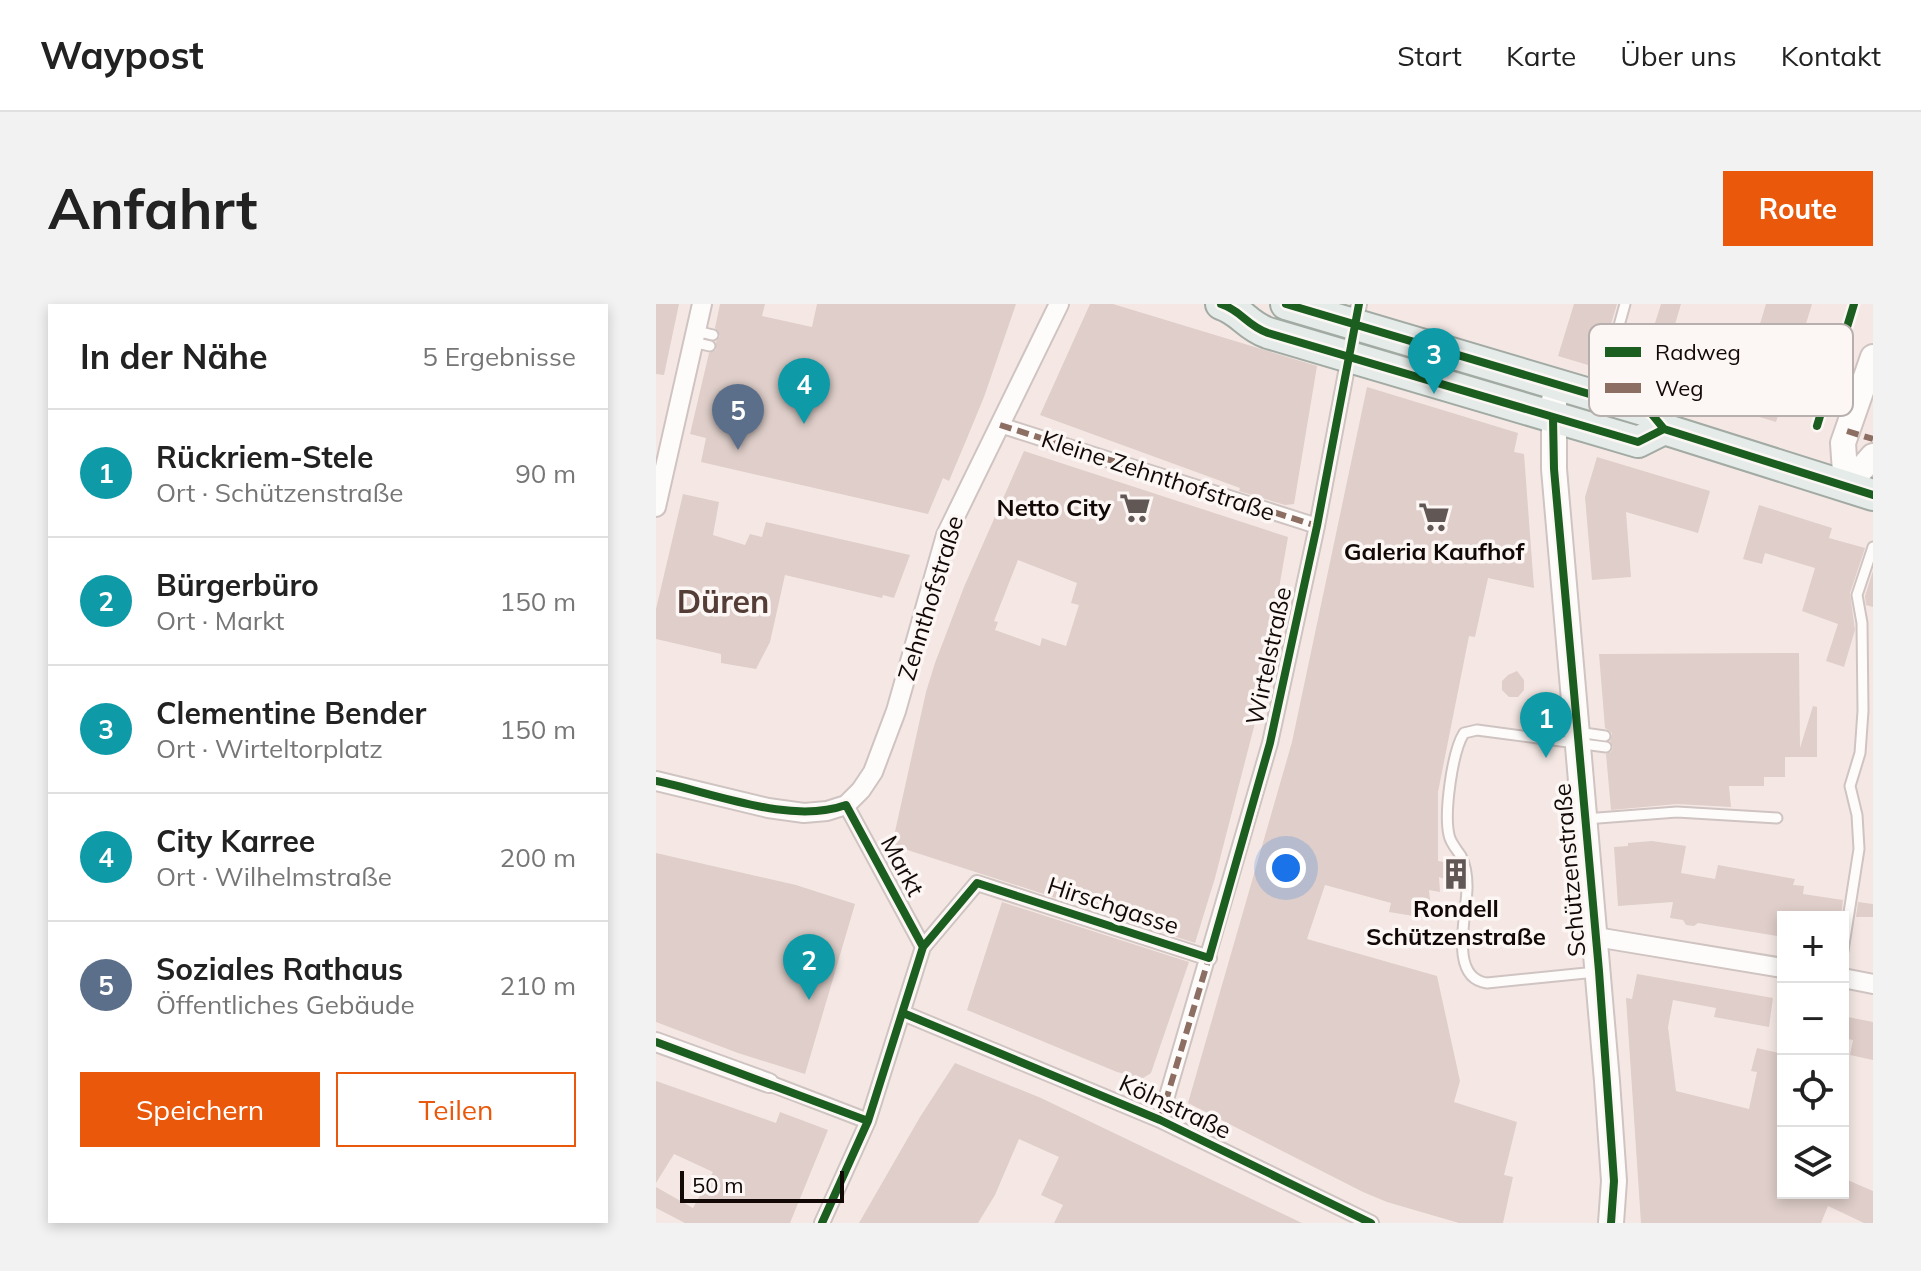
<!DOCTYPE html>
<html lang="de">
<head>
<meta charset="utf-8">
<style>
	:root { --surface:#fff; --page:#f2f2f2; --text:#222; --muted:#767676; --line:#e0e0e0; --accent:#ea580c }
	body { margin:0; font-family:Mulish,sans-serif; background:var(--page); color:var(--text) }
	.controls { position:absolute; right:24px; bottom:24px; display:grid; overflow:hidden; border-radius:0px; box-shadow:0 4px 12px #0003 }
	.controls button { width:72px; height:72px; display:grid; place-items:center; padding:0; border:0; border-bottom:2px solid var(--line); background:var(--surface); color:var(--text); font:40px sans-serif }
	.scale { position:absolute; left:24px; bottom:20px; width:164px; box-sizing:border-box; padding-left:8px; border:4px solid #120907; border-top:0; font-size:22px; line-height:28px; white-space:nowrap; color:#120907; -webkit-text-stroke:6px #fcf6f4; paint-order:stroke }
	.you { position:absolute; left:630px; top:564px; width:28px; height:28px; margin:-20px; border:6px solid #fff; border-radius:50%; background:#1a73e8; box-shadow:0 0 0 12px #1a73e833 }
	.badge { display:grid; place-items:center; width:52px; height:52px; border-radius:50%; background:var(--accent); color:#fff; font-size:26px; font-weight:700 }
	.pin { position:absolute; translate:-50% -66px; filter:drop-shadow(0 2px 4px #0008) }
	.pin::after { content:''; position:absolute; top:42px; width:28px; height:24px; background:inherit; clip-path:polygon(0 0,100% 0,50% 100%) }
	.list { margin:0; padding:0; list-style:none }
	h2 { display:flex; justify-content:space-between; align-items:center; height:104px; margin:0; padding:0 32px; font-size:34px }
	h2 small { font-size:26px; font-weight:400; color:var(--muted) }
	.list li { display:grid; grid-template-columns:52px 1fr auto; gap:24px; align-items:center; box-sizing:border-box; height:128px; padding:0 32px; border-top:2px solid var(--line) }
	.list b { display:block; font-size:30px; white-space:nowrap }
	.list p { margin:0; font-size:26px; white-space:nowrap; color:var(--muted) }
	.list em { font-size:26px; font-style:normal; color:var(--muted) }
	.actions { display:flex; gap:16px; padding:24px 32px }
	.actions a { flex:1; padding:18px 0; border:2px solid var(--accent); border-radius:0px; text-align:center; font-size:28px; color:var(--accent) }
	.actions .main { background:var(--accent); color:#fff }
	.icon { flex:none; width:44px; height:44px; fill:none; stroke:currentColor; stroke-width:2; stroke-linecap:round; stroke-linejoin:round }
	.map { position:relative; flex:none; width:1217px; height:919px; overflow:hidden; border-radius:0px }
	header { display:flex; align-items:center; gap:48px; box-sizing:border-box; height:112px; padding:0 40px; background:var(--surface); border-bottom:2px solid var(--line) }
	header strong { font-size:38px }
	nav { display:flex; gap:44px; margin-inline-start:auto; font-size:28px }
	.intro { display:flex; align-items:center; justify-content:space-between; box-sizing:border-box; height:192px; padding:0 48px }
	h1 { margin:0; font-size:56px }
	.button { padding:20px 36px; border-radius:0px; background:var(--accent); color:#fff; font-size:28px; font-weight:700 }
	main { display:flex; gap:48px; padding:0 48px }
	aside { flex:1; background:var(--surface); border-radius:0px; box-shadow:0 4px 12px #0003 }
	.map>svg:first-child { display:block }
	.building { fill:#dfcec9; fill-rule:evenodd }
	.lines { fill:none; stroke-linecap:round; stroke-linejoin:round }
	.service-casing { stroke:#cfc4c1; stroke-width:13 }
	.pedestrian-casing { stroke:#cfc4c1; stroke-width:18 }
	.minor-casing { stroke:#cfc4c1; stroke-width:22 }
	.tertiary-casing { stroke:#cfc4c1; stroke-width:28 }
	.primary-casing { stroke:#a1aaa3; stroke-width:34 }
	.service { stroke:#fefcfb; stroke-width:9 }
	.pedestrian { stroke:#fefcfb; stroke-width:14 }
	.minor { stroke:#fefcfb; stroke-width:18 }
	.tertiary { stroke:#fefcfb; stroke-width:24 }
	.primary { stroke:#e5ebe8; stroke-width:30 }
	.quiet { stroke:#8d6e63; stroke-width:6; stroke-dasharray:12 6; stroke-linecap:butt }
	.cycleway-casing { stroke:#fcf6f4; stroke-width:13 }
	.cycleway { stroke:#1b5e20; stroke-width:8 }
	.labels { text-anchor:middle; stroke-width:7; stroke-linejoin:round; paint-order:stroke }
	.street-label { font-size:24px; fill:#120907; stroke:#fcf6f4 }
	.poi-label { font-size:24px; font-weight:bold; fill:#120907; stroke:#fcf6f4 }
	.district-label { font-size:32px; font-weight:bold; fill:#543d36; stroke:#fcf6f4 }
	.key { fill:#fcf6f4; stroke:#b6afad; stroke-width:2 }
	.key-label { font-size:22px; fill:#120907 }
</style>
</head>
<body>
<header>
<strong>Waypost</strong>
<nav><a>Start</a><a>Karte</a><a>Über uns</a><a>Kontakt</a></nav>
</header>
<div class="intro"><h1>Anfahrt</h1><a class="button">Route</a></div>
<main>
<aside>
<h2>In der Nähe<small>5 Ergebnisse</small></h2>
<ul class="list">
<li><span class="badge" style="background:#0f9aa8">1</span><div><b>Rückriem-Stele</b><p>Ort · Schützenstraße</p></div><em>90 m</em></li>
<li><span class="badge" style="background:#0f9aa8">2</span><div><b>Bürgerbüro</b><p>Ort · Markt</p></div><em>150 m</em></li>
<li><span class="badge" style="background:#0f9aa8">3</span><div><b>Clementine Bender</b><p>Ort · Wirteltorplatz</p></div><em>150 m</em></li>
<li><span class="badge" style="background:#0f9aa8">4</span><div><b>City Karree</b><p>Ort · Wilhelmstraße</p></div><em>200 m</em></li>
<li><span class="badge" style="background:#5c6f8a">5</span><div><b>Soziales Rathaus</b><p>Öffentliches Gebäude</p></div><em>210 m</em></li>
</ul>
<div class="actions"><a class="main">Speichern</a><a>Teilen</a></div>
</aside>
<div class="map">
<svg width="1217" height="919" viewBox="0 0 1217 919">
	<rect width="100%" height="100%" fill="#f5e8e4"/>
	<path class="building" d="M0,0H23L8,71L0,70Z
		M64,0H109L106,12L156,23L161,0H360L328,93L309,139L293,177L287,174L272,210L45,158L50,134L34,130L53,49L60,46V38L64,32L59,24Z
		M434,0H457L661,62L638,200L629,201L583,187L584,184L384,111Z
		M918,0H961L942,64L902,52Z
		M1005,0H1025L1009,54L1059,69L1071,28L1099,36L1110,0H1156L1120,118L993,80L995,76L982,73Z
		M711,83L862,129L858,148L868,150L878,284L832,274L819,333L813,332L782,488V557L794,559L801,564L803,581L783,573L784,588L773,586L776,615L733,608L735,599L669,581L651,635L781,672L804,777L798,798L861,818L848,871L857,873L847,919H803L731,898L707,888L532,799L636,438Z
		M368,147L632,233L600,415L559,574L539,639L236,541L270,388L279,359L308,283ZM362,256L421,279L415,299L423,301L410,342L386,334L384,342L339,326L342,318L338,317Z
		M941,153L1054,187L1042,229L970,208L975,273L936,276L929,193Z
		M27,190L63,198L57,231L89,241L94,230L106,233L110,218L254,251L238,294L227,291L226,294L129,271L114,338L100,365L65,359V350L0,335V305Z
		M1103,201L1176,224L1173,234L1209,244L1194,289L1199,326L1188,363L1170,357L1182,320L1146,307L1159,264L1109,249L1106,260L1087,255Z
		M1217,267V303L1210,301L1209,292Z
		M1143,349L1144,444L1157,402L1161,403V453H1129V473H1108V482H1073L1075,503L1021,500L955,506L950,450L955,448L957,443L954,437L956,429L949,424L943,350Z
		M861,367L868,376V386L862,393H853L846,386V377L852,371Z
		M996,537L1030,542L1025,569L1059,575L1062,561L1139,575L1137,581L1148,582L1147,590L1187,596L1185,613H1127V633L1042,619L1038,622L1030,621L1027,616L1014,614L1017,598L962,602L958,543L972,542V539Z
		M0,549L140,581L199,600L149,770L82,749L0,718Z
		M346,598L533,658L495,769L487,774L461,768L311,706Z
		M1202,598L1217,600V613H1200Z
		M981,670L1117,694L1113,723L1058,713L1060,704L1017,696L1012,723L1020,787L1093,805L1101,768L1095,767L1101,744L1127,750V889H1187V874L1217,887V919H1208L1172,902L1165,919H985L970,694L976,695Z
		M1187,712L1217,718V756L1194,751L1197,736L1187,734Z
		M299,759L385,794L646,919H398L407,901L385,891L403,853L363,835L339,891L322,919H203L264,813Z
		M0,777L120,819L124,808L172,826L134,919H29L0,904V883L37,904L57,868L18,850L0,879Z"/>
	<g class="lines">
		<defs>
			<path id="service" d="M40,27L57,31
				M37,38L54,42
				M944,90L969,0
				M921,428L949,432
				M929,515L1021,508L1121,514
				M1187,647L1203,545L1201,511L1194,482L1204,449L1207,407L1206,319L1201,291L1217,243
				M940,668L831,679C791,674 812,607 811,582C811,573 809,560 805,552C801,546 794,538 793,531C788,509 796,448 808,429L821,426L950,443"/>
			<path id="pedestrian" d="M344,121L661,222
				M190,501L267,643
				M247,709L504,816L715,919
				M113,779L212,817
				M504,816L614,439L661,222L703,0
				M166,919L212,817L267,643L321,579L553,654"/>
			<path id="minor" d="M0,203L46,0
				M0,477L112,504L148,509L171,507L190,501L205,486L217,468L240,407L290,231L403,0
				M940,633L1127,664
				M1187,674L1217,680
				M0,738L113,779"/>
			<path id="tertiary" d="M898,96V165L951,777L958,877L955,919
				M1190,183L1187,139L1217,53
				M1190,183L1217,152"/>
			<path id="primary" d="M565,0C586,7 590,21 612,29L982,138L1008,125
				M630,0L994,108L1008,125L1217,191"/>
		</defs>
		<use href="#service" class="service-casing"/>
		<use href="#pedestrian" class="pedestrian-casing"/>
		<use href="#minor" class="minor-casing"/>
		<use href="#tertiary" class="tertiary-casing"/>
		<use href="#primary" class="primary-casing"/>
		<use href="#service" class="service"/>
		<use href="#pedestrian" class="pedestrian"/>
		<use href="#minor" class="minor"/>
		<use href="#tertiary" class="tertiary"/>
		<use href="#primary" class="primary"/>
		<path class="quiet" d="M344,121L661,222
			M1191,127L1217,135
			M504,816L555,647"/>
		<defs>
			<path id="cycleway" d="M565,0C586,7 590,21 612,29L982,138L1008,125
				M630,0L994,108L1008,125L1217,191
				M897,114L898,165L943,667L958,877L955,919
				M1161,122L1198,0
				M0,477C58,489 134,521 190,501L267,643
				M247,709L504,816L715,919
				M0,738L212,817
				M166,919L212,817L267,643L321,579L553,654L614,439L661,222L703,0"/>
		</defs>
		<use href="#cycleway" class="cycleway-casing"/>
		<use href="#cycleway" class="cycleway"/>
	</g>
	<defs>
		<symbol id="supermarket-bare" viewBox="-9 -9 18 18"><path d="M-6-5.5h2.5l.6 2H6L4.5 2H-2.5L-4.4-4H-6ZM-1.5 3.2a1.3 1.3 0 1 0 .1 0ZM3 3.2a1.3 1.3 0 1 0 .1 0Z" fill="#615754" stroke="#fcf6f4" stroke-width="2.5" paint-order="stroke"/></symbol>
		<symbol id="building-bare" viewBox="-9 -9 18 18"><path d="M-4-6H4V6H1V3H-1V6H-4ZM-2.5-4.3h1.7v1.8h-1.7ZM.8-4.3h1.7v1.8H.8ZM-2.5-1h1.7V.8h-1.7ZM.8-1h1.7V.8H.8Z" fill="#615754" stroke="#fcf6f4" stroke-width="2.5" paint-order="stroke"/></symbol>
	</defs>
	<g fill-rule="evenodd">
		<use href="#supermarket-bare" x="457" y="182" width="44" height="44"/>
		<use href="#supermarket-bare" x="756" y="191" width="44" height="44"/>
		<use href="#building-bare" x="778" y="548" width="44" height="44"/>
	</g>
	<g class="labels">
		<g class="street-label">
			<text transform="translate(502 172) rotate(18)" y="8">Kleine Zehnthofstraße</text>
			<text transform="translate(275 294) rotate(-73)" y="8">Zehnthofstraße</text>
			<text transform="translate(613 352) rotate(-78)" y="8">Wirtelstraße</text>
			<text transform="translate(246 562) rotate(62)" y="8">Markt</text>
			<text transform="translate(914 566) rotate(-95)" y="8">Schützenstraße</text>
			<text transform="translate(457 602) rotate(18)" y="8">Hirschgasse</text>
			<text transform="translate(519 803) rotate(25)" y="8">Kölnstraße</text>
		</g>
		<g class="poi-label">
			<text x="455" y="212" text-anchor="end">Netto City</text>
			<text x="778" y="256">Galeria Kaufhof</text>
			<text x="800" y="613">Rondell<tspan x="800" dy="28">Schützenstraße</tspan></text>
		</g>
		<g class="district-label">
			<text x="67" y="309">Düren</text>
		</g>
	</g>
	<rect x="933" y="20" width="264" height="92" rx="12" class="key"/>
	<rect x="949" y="43" width="36" height="10" fill="#1b5e20"/>
	<rect x="949" y="79" width="36" height="10" fill="#8d6e63"/>
	<g class="key-label">
		<text x="999" y="56">Radweg</text>
		<text x="999" y="92">Weg</text>
	</g>
</svg>
<div class="controls">
<button>+</button>
<button>−</button>
<button><svg class="icon" aria-label="locate" viewBox="0 0 24 24"><circle cx="12" cy="12" r="6"/><path d="M12 2v4M12 18v4M2 12h4M18 12h4"/></svg></button>
<button><svg class="icon" aria-label="layers" viewBox="0 0 24 24"><path d="M12 4l9 5-9 5-9-5zM3 14l9 5 9-5"/></svg></button>
</div>
<div class="scale">50 m</div>
<div class="you"></div>
<div class="pin badge" style="left:890px;top:454px;background:#0f9aa8">1</div>
<div class="pin badge" style="left:153px;top:696px;background:#0f9aa8">2</div>
<div class="pin badge" style="left:778px;top:90px;background:#0f9aa8">3</div>
<div class="pin badge" style="left:148px;top:120px;background:#0f9aa8">4</div>
<div class="pin badge" style="left:82px;top:146px;background:#5c6f8a">5</div>
</div>
</main>
</body>
</html>
